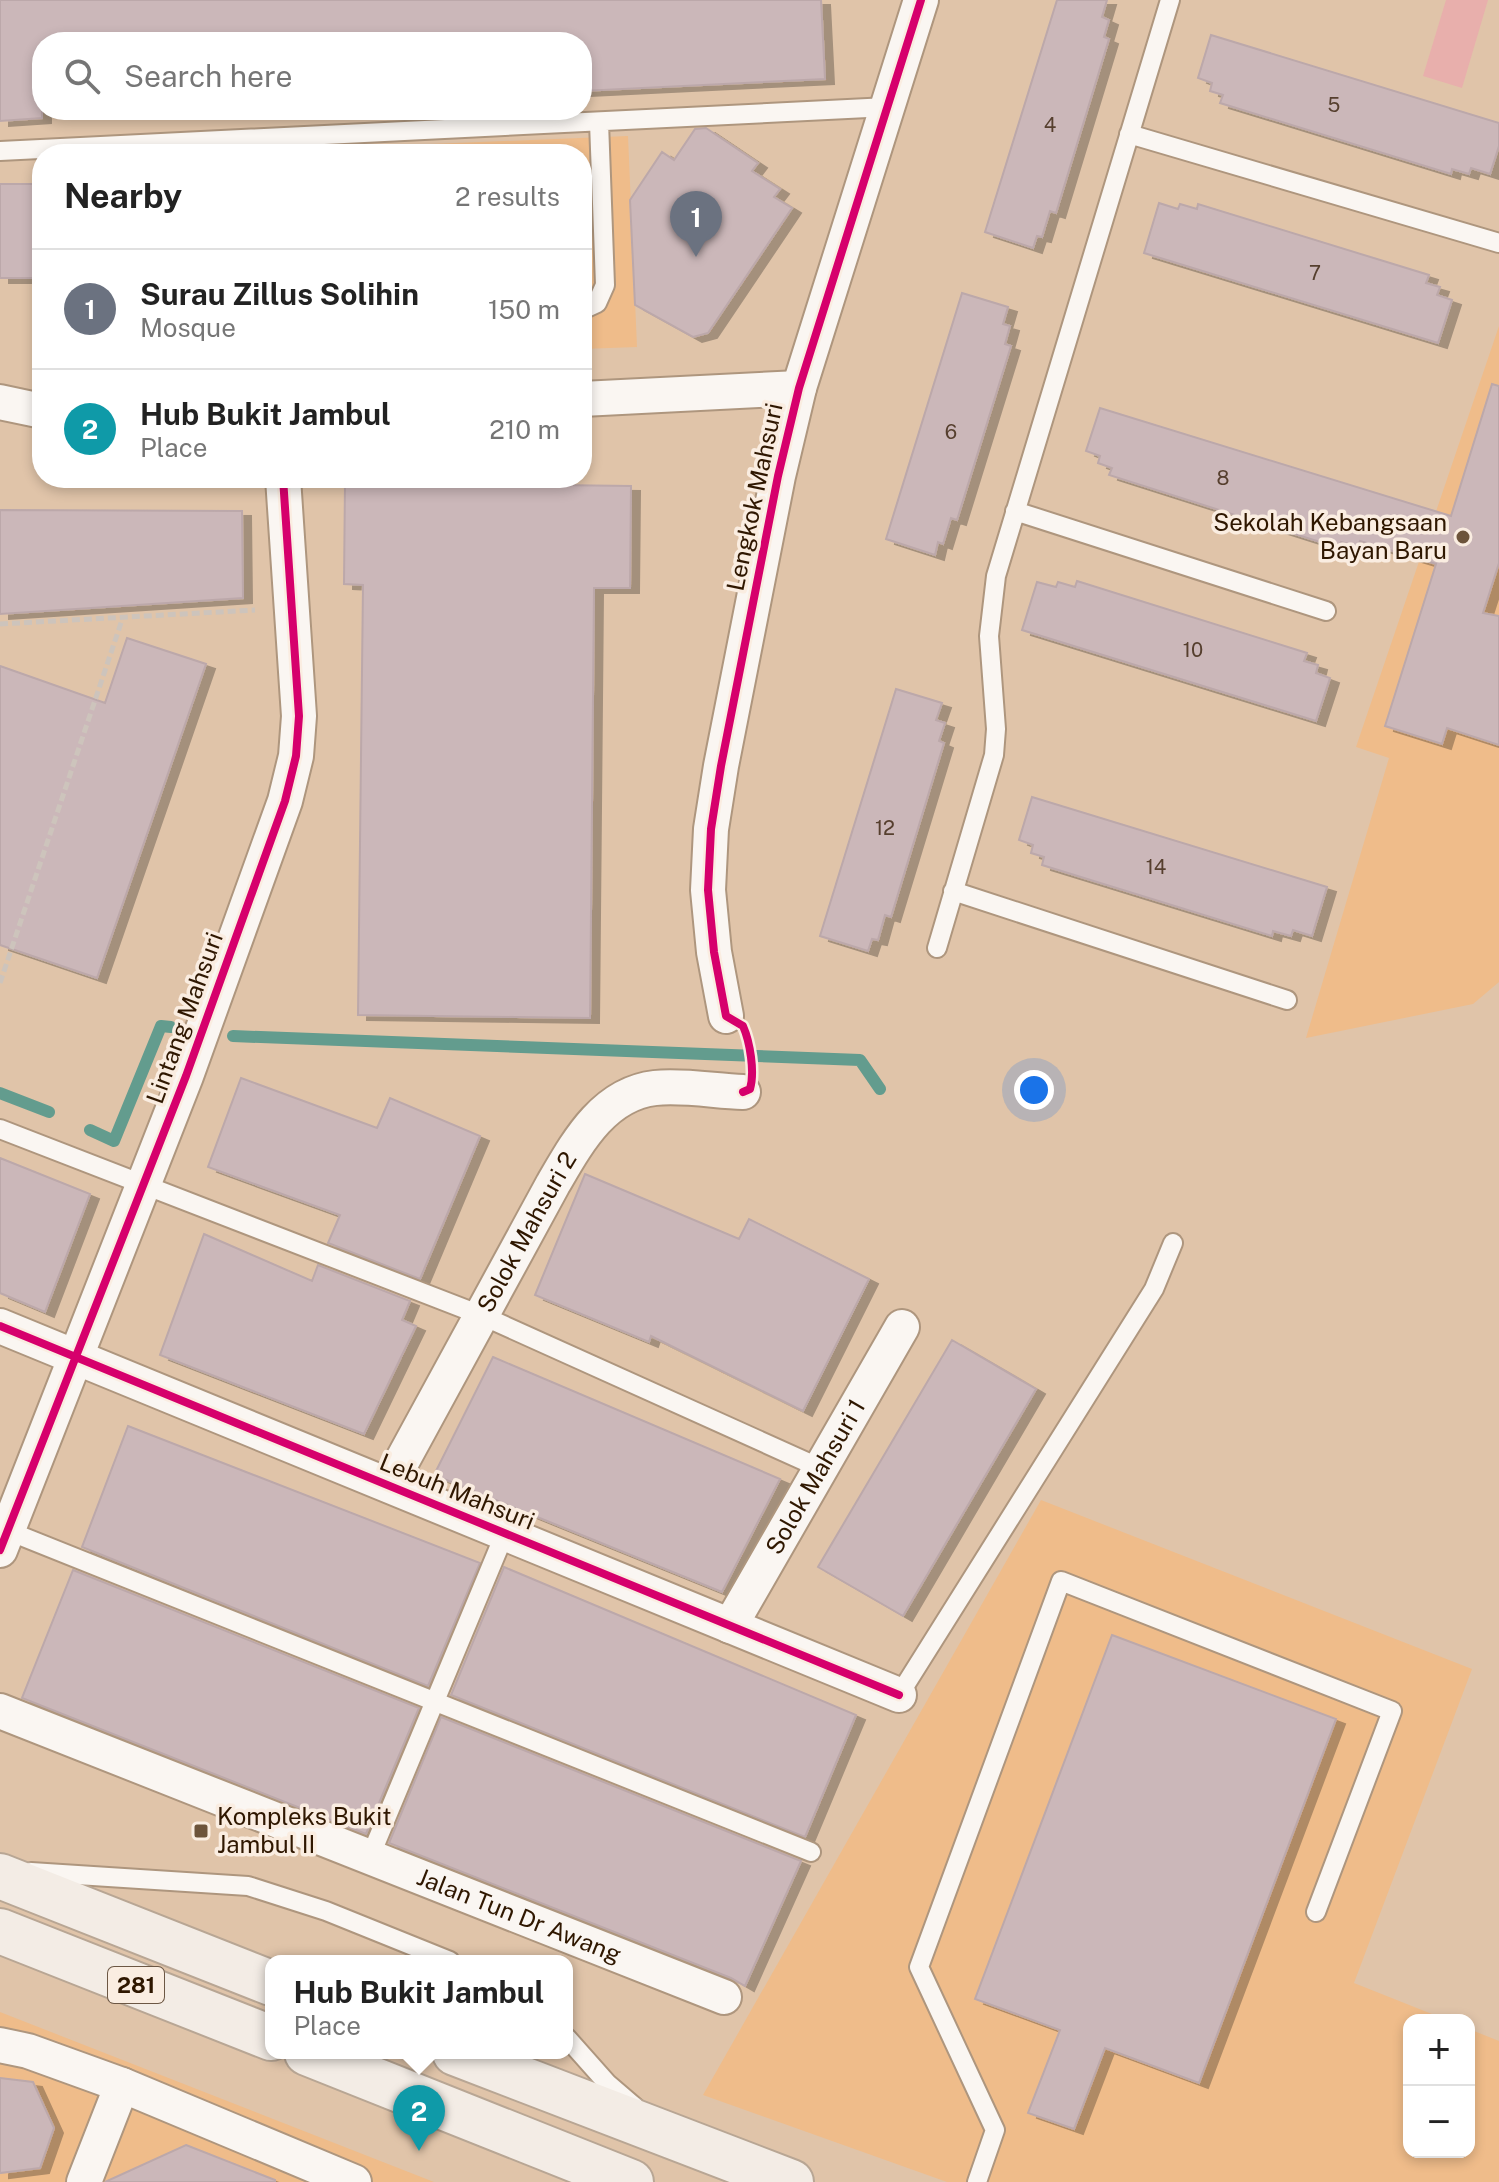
<!DOCTYPE html>
<html lang="en">
<head>
<meta charset="utf-8">
<style>
	:root { --surface:#fff; --page:#f2f2f2; --text:#222; --muted:#767676; --line:#e0e0e0; --accent:#0b8043 }
	body { margin:0; font-family:"Public Sans",sans-serif; background:var(--page); color:var(--text) }
	.controls { position:absolute; right:24px; bottom:24px; display:grid; overflow:hidden; border-radius:16px; box-shadow:0 4px 12px #0003 }
	.controls button { width:72px; height:72px; display:grid; place-items:center; padding:0; border:0; border-bottom:2px solid var(--line); background:var(--surface); color:var(--text); font:40px sans-serif }
	.you { position:absolute; left:1034px; top:1090px; width:28px; height:28px; margin:-20px; border:6px solid #fff; border-radius:50%; background:#1a73e8; box-shadow:0 0 0 12px #1a73e833 }
	.badge { display:grid; place-items:center; width:52px; height:52px; border-radius:50%; background:var(--accent); color:#fff; font-size:26px; font-weight:700 }
	.pin { position:absolute; translate:-50% -66px; filter:drop-shadow(0 2px 4px #0008) }
	.pin::after { content:''; position:absolute; top:42px; width:28px; height:24px; background:inherit; clip-path:polygon(0 0,100% 0,50% 100%) }
	.popup { position:absolute; left:265px; top:1955px; width:308px; height:104px; box-sizing:border-box; display:grid; place-content:center; border-radius:16px; background:var(--surface); filter:drop-shadow(0 2px 6px #0005); font-size:26px; white-space:nowrap; color:var(--muted) }
	.popup b { font-size:30px; color:var(--text) }
	.popup::after { content:''; position:absolute; left:50%; top:100%; margin-left:-16px; border:16px solid transparent; border-top-color:var(--surface) }
	.list { margin:0; padding:0; list-style:none }
	h2 { display:flex; justify-content:space-between; align-items:center; height:104px; margin:0; padding:0 32px; font-size:34px }
	h2 small { font-size:26px; font-weight:400; color:var(--muted) }
	.list li { display:grid; grid-template-columns:52px 1fr auto; gap:24px; align-items:center; box-sizing:border-box; height:120px; padding:0 32px; border-top:2px solid var(--line) }
	.list b { display:block; font-size:30px; white-space:nowrap }
	.list p { margin:0; font-size:26px; white-space:nowrap; color:var(--muted) }
	.list em { font-size:26px; font-style:normal; color:var(--muted) }
	.icon { flex:none; width:44px; height:44px; fill:none; stroke:currentColor; stroke-width:2; stroke-linecap:round; stroke-linejoin:round }
	.map { position:relative; flex:none; width:1499px; height:2182px; overflow:hidden }
	.search { position:absolute; background:var(--surface); box-shadow:0 4px 12px #0003; left:32px; top:32px; width:560px; height:88px; display:flex; align-items:center; gap:20px; box-sizing:border-box; padding:0 28px; border-radius:32px; color:var(--muted); font-size:30px }
	.panel { position:absolute; background:var(--surface); box-shadow:0 4px 12px #0003; left:32px; top:144px; width:560px; height:344px; border-radius:32px }
	.map>svg:first-child { display:block }
	.built { fill:#efbc8a }
	.green { fill:#e8afac }
	.lines { fill:none; stroke-linecap:round; stroke-linejoin:round }
	.stream { stroke:#639c8e; stroke-width:12 }
	.building { fill:#cbb7b9; stroke:#bca8aa; stroke-width:2; filter:url(#shadow) }
	.service-casing { stroke:#ae967e; stroke-width:22 }
	.minor-casing { stroke:#ae967e; stroke-width:38 }
	.primary-casing { stroke:#b8a694; stroke-width:48 }
	.path { stroke:#cdc4bc; stroke-width:5; stroke-dasharray:8 4; stroke-linecap:butt }
	.service { stroke:#faf6f2; stroke-width:18 }
	.minor { stroke:#faf6f2; stroke-width:34 }
	.primary { stroke:#f3ece5; stroke-width:44 }
	.cycleway-casing { stroke:#faede1; stroke-width:13 }
	.cycleway { stroke:#d6006c; stroke-width:8 }
	.poi-dot { fill:#6d543b; stroke:#faede1; stroke-width:3 }
	.labels { text-anchor:middle; stroke-width:7; stroke-linejoin:round; paint-order:stroke }
	.number-label { font-size:20px; fill:#563f2e }
	.shield { fill:#faede1; stroke:#6c5744; stroke-width:2 }
	.shield-label { font-size:22px; font-weight:bold; fill:#2f1700 }
	.street-label { font-size:24px; fill:#2f1700; stroke:#faede1 }
	.poi-label { font-size:24px; fill:#2f1700; stroke:#faede1; text-anchor:end }
</style>
</head>
<body>
<div class="map">
<svg width="1499" height="2182" viewBox="0 0 1499 2182">
	<defs>
		<filter id="shadow"><feDropShadow dx="9" dy="5" stdDeviation="0" flood-color="#0004"/></filter>
	</defs>
	<rect width="100%" height="100%" fill="#e0c4a9"/>
	<path class="built" d="M628,136L637,347L582,349V154H185Z
		M1499,326V982L1473,1004L1306,1038L1389,758L1356,747Z
		M1041,1500L1472,1669L1354,1983L1447,2020H1409V2152H1469V2029L1499,2041V2182H947L703,2095Z
		M0,2012L434,2182H0Z"/>
	<path class="green" d="M1446,0H1488L1462,88L1423,76Z"/>
	<g class="lines">
		<path class="stream" d="M233,1036L860,1060L880,1089
			M0,1093L49,1112
			M90,1130L114,1141L161,1026L171,1027"/>
	</g>
	<path class="building" d="M0,0H821L825,79L582,91V42H42V118L0,121Z
		M1057,0H1107L1102,17L1109,20L1104,37L1109,39L1056,213L1050,211L1042,237L1037,236L1033,248L985,232Z
		M1211,35L1499,123V146L1490,174L1471,168L1469,174L1452,169L1451,174L1220,103L1223,95L1210,91L1212,83L1198,78Z
		M706,128L758,163L752,171L780,189L774,197L792,208L708,333L693,337L635,305L630,200L662,152L674,160L695,129Z
		M0,184H42V278H0Z
		M1159,203L1178,209L1180,204L1197,209L1198,204L1429,275L1426,283L1440,287L1437,295L1452,300L1438,343L1144,253Z
		M962,293L1008,307L1003,324L1010,326L1005,344L1011,346L957,520L951,518L943,544L938,542L935,555L886,539Z
		M1492,384L1499,386V563L1483,613L1499,616V745L1447,728L1442,744L1385,726L1436,564L1360,541L1358,547L1341,542L1339,548L1109,475L1112,468L1098,463L1100,456L1086,451L1100,408L1451,516Z
		M345,482L631,486L630,588H594L590,1018L358,1015L363,585L344,584Z
		M0,510L242,511L243,598L0,614Z
		M1077,581L1307,653L1304,661L1318,665L1316,673L1330,678L1316,721L1022,630L1037,582L1056,587L1058,582L1075,587Z
		M127,638L206,664L97,978L0,945V666L105,703Z
		M896,689L942,703L936,720L945,723L939,741L944,743L891,917L885,915L878,940L872,939L868,951L820,936Z
		M1032,797L1327,887L1312,936L1293,930L1291,936L1273,931L1272,936L1042,865L1044,857L1031,853L1033,845L1019,840Z
		M241,1078L377,1128L390,1098L480,1136L420,1279L328,1243L340,1215L208,1167Z
		M0,1158L90,1194L45,1312L0,1293Z
		M585,1174L739,1239L749,1219L869,1279L803,1411L651,1336L649,1342L535,1295Z
		M204,1234L312,1281L318,1265L410,1301L402,1320L416,1326L364,1434L160,1355Z
		M952,1340L1036,1389L903,1616L818,1567Z
		M493,1357L780,1479L722,1592L434,1475Z
		M128,1426L480,1563L428,1686L82,1547Z
		M504,1567L856,1715L805,1837L451,1695Z
		M73,1570L419,1708L366,1834L22,1698Z
		M1112,1635L1336,1719L1199,2083L1105,2048L1074,2129L1028,2113L1060,2030L975,1999Z
		M441,1717L801,1861L745,1986L731,1978L389,1843Z
		M0,2078L33,2082L54,2128L40,2168L0,2173Z
		M186,2145L275,2180V2182H105Z"/>
	<g class="lines">
		<defs>
			<path id="service" d="M1129,134L1499,243
				M0,151L888,107
				M582,310L597,303L605,285L599,122
				M1015,511L1326,611
				M953,891L1287,1000
				M937,948L994,755L996,729L989,636L996,576L1170,0
				M0,1129L483,1316L820,1468
				M1,1528L811,1852
				M899,1695L1154,1289L1173,1243
				M370,1857L505,1533
				M31,1872L248,1886L326,1911L450,1961
				M567,2038L607,2083L635,2107
				M977,2182L995,2130L919,1967L1061,1581L1392,1711L1316,1912"/>
			<g id="minor">
				<path d="M582,399L799,388"/>
				<path d="M0,402L42,411"/>
				<path d="M726,1016L714,952L708,890L711,829L721,766L778,476L799,388L921,0"/>
				<path d="M0,1326L899,1695"/>
				<path id="s1" d="M389,1485L553,1184C577,1143 603,1094 655,1088C683,1085 715,1091 743,1092"/>
				<path d="M0,1550L186,1076L285,801L296,756L299,716L283,478"/>
				<path id="s2" d="M730,1626L902,1327"/>
				<path id="s3" d="M0,1711L724,1997"/>
				<path d="M0,2045L28,2051L122,2085L354,2182"/>
				<path d="M84,2182L122,2085"/>
			</g>
			<path id="primary" d="M0,1876L271,1983
				M0,1931L271,2038
				M307,2053L631,2182
				M455,2053L791,2182"/>
		</defs>
		<use href="#service" class="service-casing"/>
		<use href="#minor" class="minor-casing"/>
		<use href="#primary" class="primary-casing"/>
		<path class="path" d="M0,624L255,610
			M0,983L123,617"/>
		<use href="#service" class="service"/>
		<use href="#minor" class="minor"/>
		<use href="#primary" class="primary"/>
		<defs>
			<path id="cycleway" d="M743,1092L750,1089C755,1072 750,1042 743,1026L726,1016L714,952L708,890L711,829L721,766L778,476L799,388L921,0
				M0,1326L899,1695
				M0,1550L186,1076L285,801L296,756L299,716L283,478"/>
		</defs>
		<use href="#cycleway" class="cycleway-casing"/>
		<use href="#cycleway" class="cycleway"/>
	</g>
	<g class="poi-dot">
		<circle cx="1463" cy="537" r="8"/>
		<rect x="193" y="1823" width="16" height="16" rx="4"/>
	</g>
	<g class="labels">
		<g class="number-label">
			<text x="1334" y="112">5</text>
			<text x="1050" y="132">4</text>
			<text x="1315" y="280">7</text>
			<text x="951" y="439">6</text>
			<text x="1223" y="485">8</text>
			<text x="1193" y="657">10</text>
			<text x="885" y="835">12</text>
			<text x="1156" y="874">14</text>
		</g>
		<rect class="shield" x="108" y="1967" width="56" height="36" rx="6"/>
		<g class="shield-label">
			<text x="136" y="1993">281</text>
		</g>
		<g class="street-label">
			<text transform="translate(755 497) rotate(-78)" y="8">Lengkok Mahsuri</text>
			<text transform="translate(185 1018) rotate(-70)" y="8">Lintang Mahsuri</text>
			<text dy="8" stroke="none"><textPath href="#s1" startOffset="288">Solok Mahsuri 2</textPath></text>
			<text dy="8" stroke="none"><textPath href="#s2" startOffset="172">Solok Mahsuri 1</textPath></text>
			<text transform="translate(457 1492) rotate(22)" y="8">Lebuh Mahsuri</text>
			<text dy="8" stroke="none"><textPath href="#s3" startOffset="558">Jalan Tun Dr Awang</textPath></text>
		</g>
		<g class="poi-label">
			<text x="1447" y="531">Sekolah Kebangsaan<tspan x="1447" dy="28">Bayan Baru</tspan></text>
			<text x="217" y="1825" text-anchor="start">Kompleks Bukit<tspan x="217" dy="28">Jambul II</tspan></text>
		</g>
	</g>
</svg>
<div class="controls">
<button>+</button>
<button>−</button>
</div>
<div class="you"></div>
<div class="pin badge" style="left:696px;top:257px;background:#6b7280">1</div>
<div class="pin badge" style="left:419px;top:2151px;background:#0f9aa8">2</div>
<div class="popup"><b>Hub Bukit Jambul</b>Place</div>
<div class="search"><svg class="icon" aria-label="search" viewBox="0 0 24 24"><circle cx="10" cy="10" r="6"/><path d="M15 15l6 6"/></svg>Search here</div>
<section class="panel">
<h2>Nearby<small>2 results</small></h2>
<ul class="list">
<li><span class="badge" style="background:#6b7280">1</span><div><b>Surau Zillus Solihin</b><p>Mosque</p></div><em>150 m</em></li>
<li><span class="badge" style="background:#0f9aa8">2</span><div><b>Hub Bukit Jambul</b><p>Place</p></div><em>210 m</em></li>
</ul>
</section>
</div>
</body>
</html>
